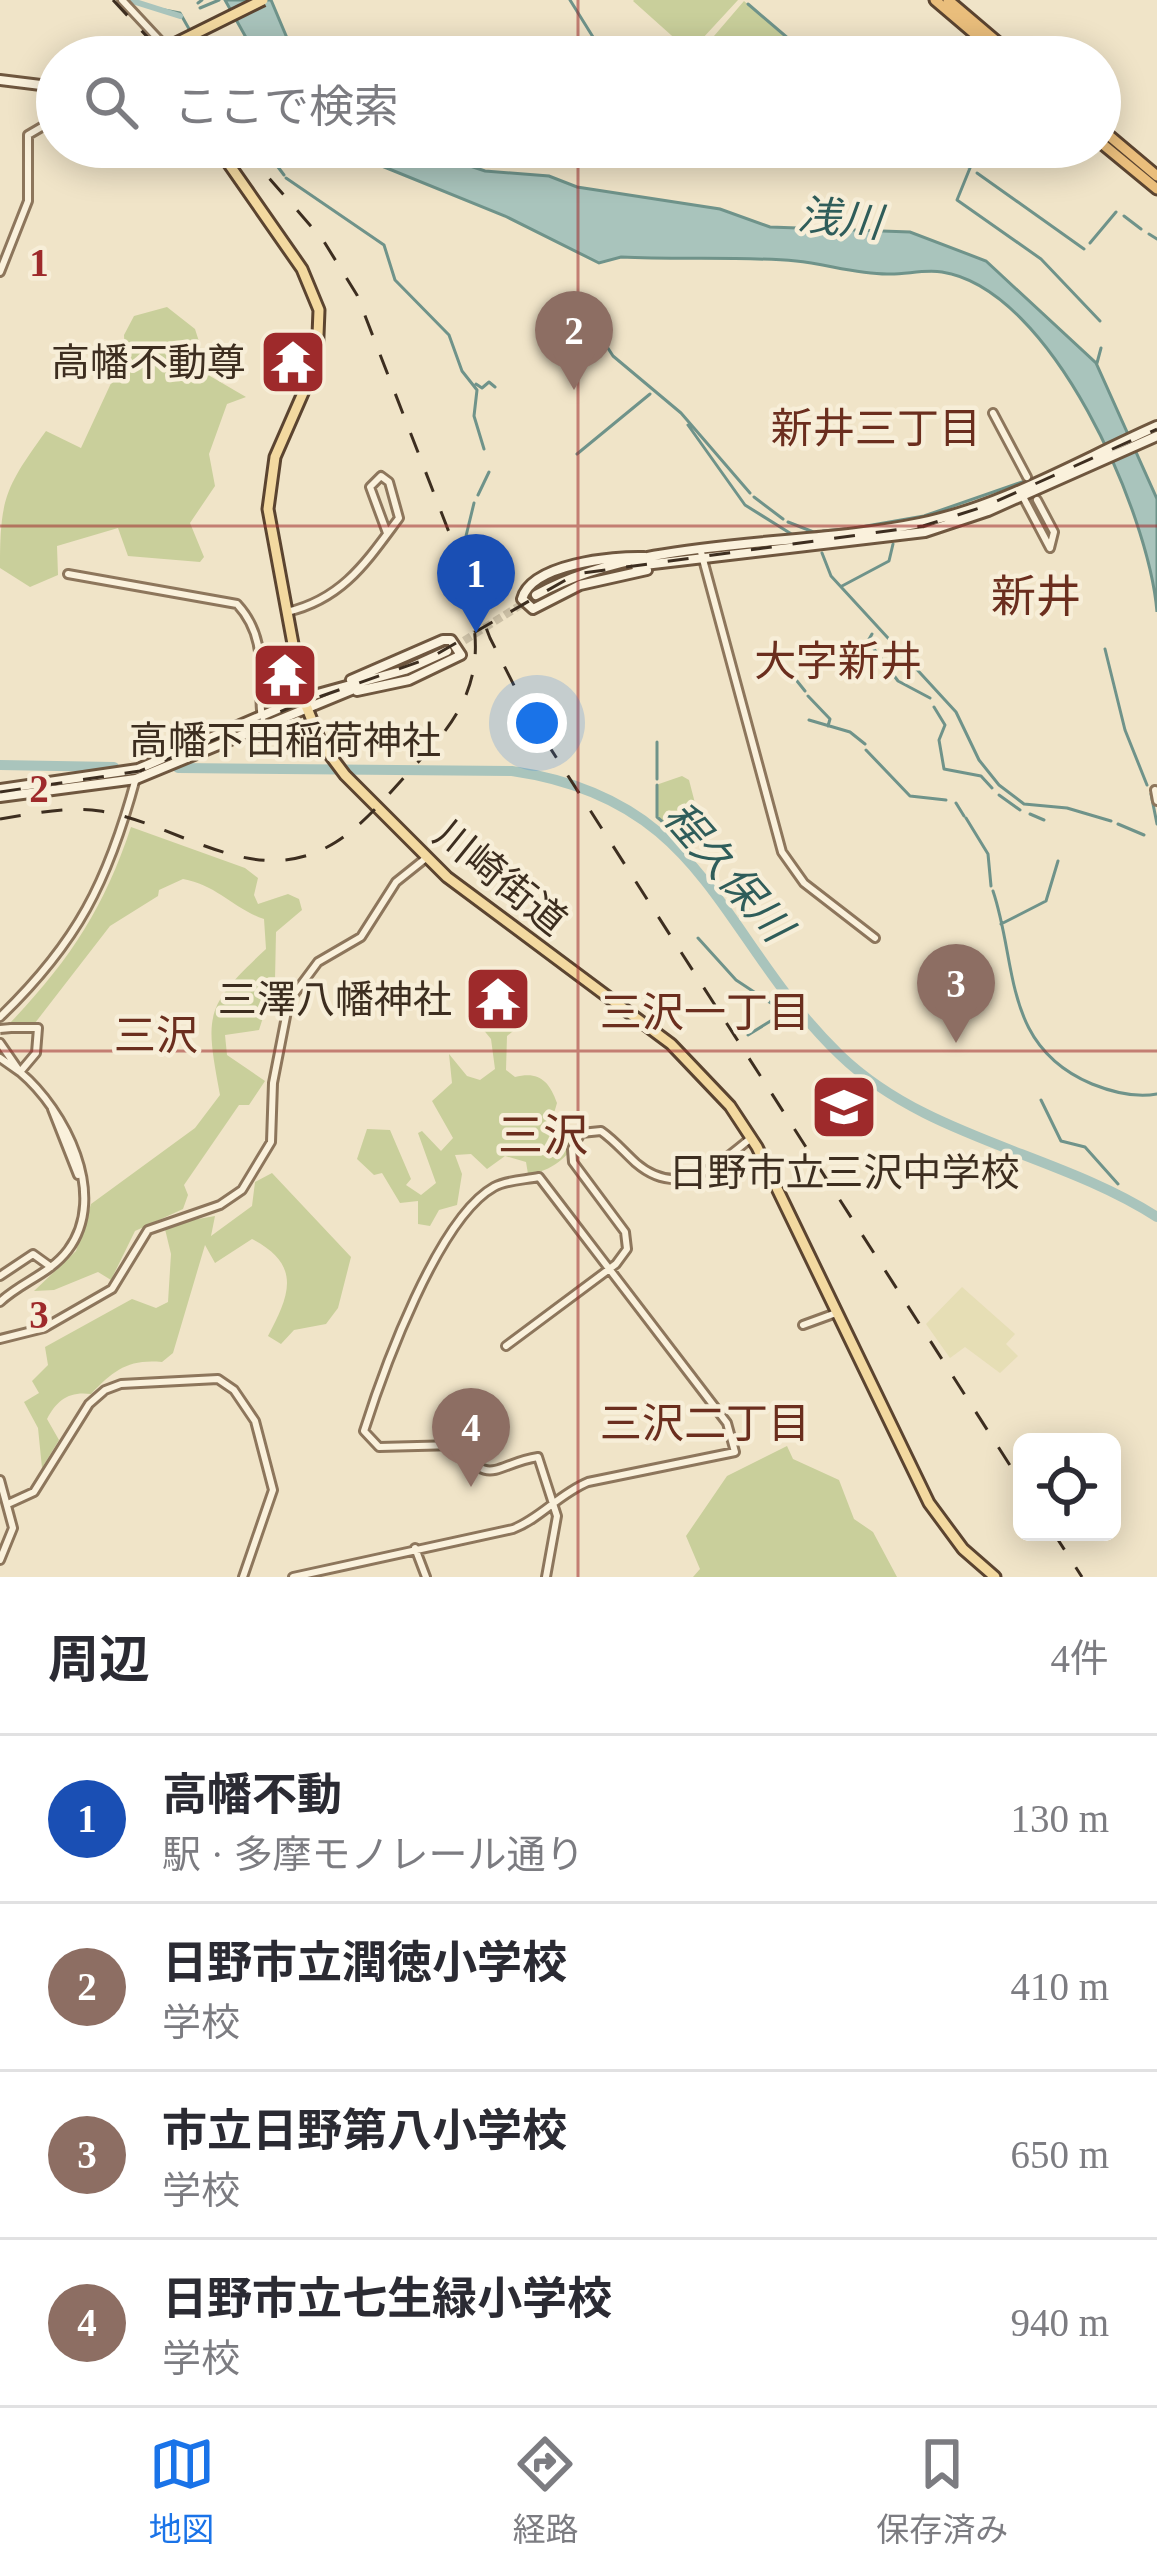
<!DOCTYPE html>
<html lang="ja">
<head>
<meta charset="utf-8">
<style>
	:root { --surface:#fff; --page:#f7f7f7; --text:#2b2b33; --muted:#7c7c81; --line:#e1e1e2; --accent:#1a73e8 }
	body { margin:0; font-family:"Times New Roman","Noto Sans JP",serif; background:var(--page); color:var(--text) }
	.controls { position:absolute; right:36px; bottom:36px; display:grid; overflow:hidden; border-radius:18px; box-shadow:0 6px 30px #0003 }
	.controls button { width:108px; height:108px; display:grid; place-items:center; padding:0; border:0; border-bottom:3px solid var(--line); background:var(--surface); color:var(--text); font:60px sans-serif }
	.you { position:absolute; left:537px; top:723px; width:42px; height:42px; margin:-30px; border:9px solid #fff; border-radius:50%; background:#1a73e8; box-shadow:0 0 0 18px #1a73e833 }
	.badge { display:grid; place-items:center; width:78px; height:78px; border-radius:50%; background:var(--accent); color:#fff; font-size:39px; font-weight:700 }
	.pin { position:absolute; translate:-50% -99px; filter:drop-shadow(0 3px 6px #0008) }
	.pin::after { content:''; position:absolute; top:63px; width:42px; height:36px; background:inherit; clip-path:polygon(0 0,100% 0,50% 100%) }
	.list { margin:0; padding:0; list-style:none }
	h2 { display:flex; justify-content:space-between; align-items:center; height:156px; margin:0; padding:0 48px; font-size:51px }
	h2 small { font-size:39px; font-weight:400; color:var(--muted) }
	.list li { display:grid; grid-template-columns:78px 1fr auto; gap:36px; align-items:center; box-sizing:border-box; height:168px; padding:0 48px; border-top:3px solid var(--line) }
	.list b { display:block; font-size:45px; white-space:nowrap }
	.list p { margin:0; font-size:39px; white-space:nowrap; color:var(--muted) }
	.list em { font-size:39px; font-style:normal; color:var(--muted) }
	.icon { flex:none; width:66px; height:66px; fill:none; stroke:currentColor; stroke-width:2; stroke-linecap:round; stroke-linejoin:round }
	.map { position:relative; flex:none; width:1157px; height:1577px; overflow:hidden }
	.search { position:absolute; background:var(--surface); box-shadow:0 6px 30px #0003; left:36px; right:36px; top:36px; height:132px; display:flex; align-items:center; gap:30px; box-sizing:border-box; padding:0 42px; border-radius:66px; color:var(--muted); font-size:45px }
	.sheet { height:828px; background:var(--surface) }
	nav { display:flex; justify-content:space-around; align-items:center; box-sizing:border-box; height:168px; border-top:3px solid var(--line); background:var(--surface); font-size:33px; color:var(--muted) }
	nav a { display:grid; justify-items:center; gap:6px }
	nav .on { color:var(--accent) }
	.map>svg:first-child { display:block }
	.farmland { fill:#e6deb5 }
	.green { fill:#c9cf9b }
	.water { fill:#a9c4bc; stroke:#6f938a; stroke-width:3 }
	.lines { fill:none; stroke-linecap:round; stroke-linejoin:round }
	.stream { stroke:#6f938a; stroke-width:3 }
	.canal { stroke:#a9c4bc; stroke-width:6 }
	.river { stroke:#a9c4bc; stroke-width:10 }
	.secondary-tunnel { stroke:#ccc0a6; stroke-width:8; stroke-dasharray:8 4; stroke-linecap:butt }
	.tertiary-casing { stroke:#8d765c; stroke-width:12 }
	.secondary-casing { stroke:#6f573f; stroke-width:14 }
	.primary-casing { stroke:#5b4430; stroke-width:15 }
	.trunk-casing { stroke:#5b4430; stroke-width:15 }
	.tertiary { stroke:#faf1dc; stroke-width:6 }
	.secondary { stroke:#faf1dc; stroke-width:8 }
	.primary { stroke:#f3d9a0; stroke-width:9 }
	.trunk { stroke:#eabe7c; stroke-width:9 }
	.rail { stroke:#3d2e20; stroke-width:3; stroke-dasharray:21 21; stroke-linecap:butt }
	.tertiary-bridge-casing { stroke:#8d765c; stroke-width:12; stroke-linecap:butt }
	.primary-bridge-casing { stroke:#5b4430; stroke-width:15; stroke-linecap:butt }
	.tertiary-bridge { stroke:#faf1dc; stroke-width:6 }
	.primary-bridge { stroke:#f3d9a0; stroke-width:9 }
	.grid { fill:none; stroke:#9e2a2b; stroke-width:3; stroke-opacity:0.55 }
	.labels { text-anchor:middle; stroke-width:9; stroke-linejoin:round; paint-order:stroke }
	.poi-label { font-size:39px; fill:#3d2e20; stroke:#f7eed8; text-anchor:end }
	.street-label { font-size:39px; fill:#3d2e20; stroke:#f7eed8 }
	.water-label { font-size:42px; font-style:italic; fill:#2f5d5a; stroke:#f7eed8 }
	.neighbourhood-label { font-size:42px; fill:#6b2e1e; stroke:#f7eed8 }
	.quarter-label { font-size:45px; fill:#6b2e1e; stroke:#f7eed8 }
	.grid-label { font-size:39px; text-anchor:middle; font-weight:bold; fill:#9e2a2b; stroke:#f7eed8; stroke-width:9; stroke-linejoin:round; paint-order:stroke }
</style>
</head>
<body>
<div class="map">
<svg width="1157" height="1577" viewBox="0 0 1157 1577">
	<rect width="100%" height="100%" fill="#f0e4c8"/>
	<path class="farmland" d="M962,1287L1015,1334L1006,1344L1018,1356L1000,1373L965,1347L950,1358L926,1324Z"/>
	<path class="green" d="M738,0L690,52L633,1L634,0Z
		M744,1L808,57H696Z
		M167,307L195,329L210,376L246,397L227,404L209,454L215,486L190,523L204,557L200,562L128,556L118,528L57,546L58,575L30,587L0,568C0,498 5,488 46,431L81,448L125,353L124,335L134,316Z
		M682,776L689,780L703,834L688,845L656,815V785Z
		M131,827L245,868L258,878L254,895L258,904L288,894L299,899L302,910L276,932L275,980L259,1030L225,1035L227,1055L265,1081L249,1105H239L184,1185L188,1195L183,1209L135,1231L111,1280L98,1272L54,1290L34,1291L76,1251L91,1204L195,1128L220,1095C205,1014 204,1007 266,949L264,919C234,909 217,885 183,879L159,890L158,896L110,926L35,1023H10C70,960 104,908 131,827Z
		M486,1001L509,1012L518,1027L507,1036L506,1070L515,1077C538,1071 549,1080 557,1103L552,1120L576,1130L581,1139C567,1156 552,1172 528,1174L526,1162L505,1156L487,1169L471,1154L455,1155L462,1174L457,1205L439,1210L430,1226L418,1224V1201L400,1203L382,1173L374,1175L357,1159L367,1129L390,1130L411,1179L406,1185L421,1195L436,1183L418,1133L422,1131L441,1151L453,1138L432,1101L452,1083L449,1054L467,1076L480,1080L495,1069L491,1039L472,1016Z
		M272,1173L351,1257L338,1308L326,1324L294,1330L281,1344L268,1336C288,1297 304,1266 252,1239L215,1263L205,1245L173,1353L162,1362C128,1359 114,1370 91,1394C69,1391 57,1400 47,1419L59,1440L42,1468L38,1428L24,1402L39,1393L32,1381L48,1365L45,1347L132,1299L156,1308L168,1302L171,1254L164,1225L215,1216L211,1236L252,1206L255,1182Z
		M787,1446L793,1459L839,1480L854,1519L873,1532L897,1577H693L700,1569L686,1536L727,1476Z"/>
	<path class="water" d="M225,0H271L295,57H257Z
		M335,147H413L485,171L549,176L577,187L720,209L770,227L910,232L986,261L1096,363L1157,499V612C1149,513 1052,289 942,272C924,269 904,275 887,274C856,274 826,264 796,261C738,256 680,260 621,257L599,263L505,216Z"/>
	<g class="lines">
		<path class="stream" d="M570,0L593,37L617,57
			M198,3L202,0
			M748,4L810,57
			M200,8L219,0
			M159,9L180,13
			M180,13L205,57
			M263,147L284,175
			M940,147L970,168L957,200L1041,259L1100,321
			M977,173L1084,249
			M286,178L384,245L395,280L449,335L462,371L477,390L474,416L484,449
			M1124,216L1141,229
			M1149,234L1157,239
			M1090,243L1116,212
			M588,317L613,356L681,413L750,493
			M1097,363L1101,348
			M476,384L482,388L489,382L495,387
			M688,425L745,505L793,535
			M577,454L650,394
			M478,495L489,472
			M754,497L783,519
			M1035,502L1049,533
			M474,503L466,536L504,596
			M788,522L816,533
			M855,528L924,516L1025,481
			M823,531L845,529
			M822,553L831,576L956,712L979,760L999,785L1024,804L1067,808L1111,821
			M842,586L889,561L893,544
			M872,634L868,641L898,681L930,698
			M1105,649L1125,730L1147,785
			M777,656L805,691
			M808,696L830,719L828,726
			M934,707L945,725L939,740L944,769L981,776L992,788
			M809,720L850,732L865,744
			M866,750L910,796L946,800
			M657,779V742
			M657,785V817L672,830
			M1151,794L1157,824
			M999,795L1020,810
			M956,803L964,816
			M1030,814L1044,820
			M966,818L988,854L991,886
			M1118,824L1144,835
			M666,838L669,834
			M993,891C1018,965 1002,1046 1092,1084C1112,1092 1136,1098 1157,1094
			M1001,924L1046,901L1058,861
			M698,938L736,980L786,1013L802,1011
			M748,1035L782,1014
			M1041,1100L1061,1141L1085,1147L1118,1184
			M1119,1197V1192"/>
		<path class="canal" d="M129,0L180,16"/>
		<path class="river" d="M0,765L114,767
			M178,768L512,771C708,799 718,937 840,1055C927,1139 1058,1153 1157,1217"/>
		<path class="secondary-tunnel" d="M454,647L527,601"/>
		<defs>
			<path id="tertiary" d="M122,0L165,46
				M0,272L28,201V135L57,118
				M993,413L1027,477
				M1021,493L1050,548
				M1037,500L1054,532L1050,548
				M701,552L782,852L804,883L875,938
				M68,574L237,604C271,641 256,681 262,720
				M287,612C343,599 367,561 399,518L389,482L381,476L370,487L387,533
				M1155,790L1157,801
				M0,1017C77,943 108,882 136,778
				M0,1043L20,1072L0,1058
				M52,1109L78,1175
				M0,1276L33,1254L51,1267
				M0,1302C21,1282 50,1274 68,1250C109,1195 65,1110 20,1072L36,1053L38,1028H11
				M803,1325L836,1313
				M0,1339L44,1328L112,1289L148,1230L220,1205L242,1190L271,1142L273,1083L289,1001L318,962L361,937L396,882L426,858
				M506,1346L616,1264L627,1249L625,1232L573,1162L572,1149L581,1133L601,1131C614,1140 624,1152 636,1163C679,1200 717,1166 751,1138
				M0,1480L13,1528L0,1560
				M10,1503L34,1492L89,1404L105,1390L121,1384L218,1379L234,1390L255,1421L273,1490L243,1577
				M415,1548L426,1577
				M293,1577L513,1529C541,1518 559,1494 588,1482L735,1452L727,1423L539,1177C524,1180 507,1180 494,1187C438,1218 383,1371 364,1431L379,1447L456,1445C491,1489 494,1464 538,1457L557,1516L546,1577"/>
			<path id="secondary" d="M0,80L57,87
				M644,557C613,556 531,564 522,599L533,609L580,585L647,570
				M636,566L925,532L988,511L1157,436
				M536,595C644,535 800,548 920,523C1003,506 1080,460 1157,426
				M351,680L443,640H451L461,655L409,680L357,691
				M0,789L138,769L303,698L405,670L447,651
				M0,797L136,779L361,686"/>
			<path id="primary" d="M217,147L302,269L319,310L317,361L275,457L268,509L303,698L321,743L345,775L447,877L671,1044L730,1106L757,1147L929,1503L963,1549L995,1577"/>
			<path id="trunk" d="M935,0L1002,57
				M948,0L1015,57
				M1100,128L1157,176
				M1100,142L1157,189"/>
		</defs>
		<use href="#tertiary" class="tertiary-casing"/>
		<use href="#secondary" class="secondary-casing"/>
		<use href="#primary" class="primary-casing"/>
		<use href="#trunk" class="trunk-casing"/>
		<use href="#tertiary" class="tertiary"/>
		<use href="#secondary" class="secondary"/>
		<use href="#primary" class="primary"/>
		<use href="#trunk" class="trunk"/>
		<path class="rail" d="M113,0L166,57
			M242,147L323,240L357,295L490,638L529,715L1022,1484
			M0,792L140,771L296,705L430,658L576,574L923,526L986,506L1157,429
			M0,819C32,814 67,806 100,811C181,824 255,893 336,842C369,821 395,786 421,759C461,717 483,678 473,620
			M1053,1532L1082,1577"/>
		<defs>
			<path id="tertiary-bridge" d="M0,1029L11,1028"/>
			<path id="primary-bridge" d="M154,54L263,0"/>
		</defs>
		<use href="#tertiary-bridge" class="tertiary-bridge-casing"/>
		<use href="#primary-bridge" class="primary-bridge-casing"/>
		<use href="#tertiary-bridge" class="tertiary-bridge"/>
		<use href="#primary-bridge" class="primary-bridge"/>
	</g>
	<path class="grid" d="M578,0V57M578,147V1577M0,526H1157M0,1051H1157"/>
	<defs>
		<symbol id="temple-square" viewBox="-11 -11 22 22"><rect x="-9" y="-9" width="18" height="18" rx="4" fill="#9e2a2b" stroke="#f7eed8"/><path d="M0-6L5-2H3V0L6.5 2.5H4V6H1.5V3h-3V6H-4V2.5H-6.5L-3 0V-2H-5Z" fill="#fff"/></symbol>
		<symbol id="school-square" viewBox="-11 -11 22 22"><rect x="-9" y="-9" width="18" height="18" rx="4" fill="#9e2a2b" stroke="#f7eed8"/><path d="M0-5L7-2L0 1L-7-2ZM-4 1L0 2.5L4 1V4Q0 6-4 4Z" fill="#fff"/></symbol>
	</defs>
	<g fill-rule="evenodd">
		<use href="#temple-square" x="255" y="324" width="76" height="76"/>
		<use href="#temple-square" x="247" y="637" width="76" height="76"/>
		<use href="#temple-square" x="460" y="961" width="76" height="76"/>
		<use href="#school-square" x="806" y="1069" width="76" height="76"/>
	</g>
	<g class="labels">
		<g class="poi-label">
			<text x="246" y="376">高幡不動尊</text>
			<text x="285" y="754" text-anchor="middle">高幡下田稲荷神社</text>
			<text x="452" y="1013">三澤八幡神社</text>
			<text x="844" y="1186" text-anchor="middle">日野市立三沢中学校</text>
		</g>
		<g class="street-label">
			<text transform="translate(501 877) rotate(39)" y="14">川崎街道</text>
		</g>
		<g class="water-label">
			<text transform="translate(840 218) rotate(6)" y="15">浅川</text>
			<text transform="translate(728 871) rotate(49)" y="15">程久保川</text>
		</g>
		<g class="neighbourhood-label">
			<text x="876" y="443">新井三丁目</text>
			<text x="838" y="676">大字新井</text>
			<text x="705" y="1027">三沢一丁目</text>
			<text x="156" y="1050">三沢</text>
			<text x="705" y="1438">三沢二丁目</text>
		</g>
		<g class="quarter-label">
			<text x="1036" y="612">新井</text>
			<text x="543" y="1151">三沢</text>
		</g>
	</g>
	<g class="grid-label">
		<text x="39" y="276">1</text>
		<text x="39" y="802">2</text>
		<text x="39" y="1328">3</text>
	</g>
</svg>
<div class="controls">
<button><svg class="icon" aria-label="locate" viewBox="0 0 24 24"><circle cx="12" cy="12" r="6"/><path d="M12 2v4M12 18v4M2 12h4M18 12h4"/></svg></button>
</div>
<div class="you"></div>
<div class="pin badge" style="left:476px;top:633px;background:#1a4fb4">1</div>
<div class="pin badge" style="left:574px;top:390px;background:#8d6e63">2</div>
<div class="pin badge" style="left:956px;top:1043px;background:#8d6e63">3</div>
<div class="pin badge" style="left:471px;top:1487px;background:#8d6e63">4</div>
<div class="search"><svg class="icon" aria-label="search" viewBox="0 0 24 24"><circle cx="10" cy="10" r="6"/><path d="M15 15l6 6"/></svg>ここで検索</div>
</div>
<section class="sheet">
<h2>周辺<small>4件</small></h2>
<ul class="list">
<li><span class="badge" style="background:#1a4fb4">1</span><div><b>高幡不動</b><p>駅 · 多摩モノレール通り</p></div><em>130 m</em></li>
<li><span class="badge" style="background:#8d6e63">2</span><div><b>日野市立潤徳小学校</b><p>学校</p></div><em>410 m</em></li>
<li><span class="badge" style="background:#8d6e63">3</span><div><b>市立日野第八小学校</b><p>学校</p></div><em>650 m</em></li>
<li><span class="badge" style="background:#8d6e63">4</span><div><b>日野市立七生緑小学校</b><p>学校</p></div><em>940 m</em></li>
</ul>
</section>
<nav>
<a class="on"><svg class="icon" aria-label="map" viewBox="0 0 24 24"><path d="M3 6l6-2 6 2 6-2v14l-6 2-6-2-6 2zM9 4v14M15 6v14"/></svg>地図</a>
<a><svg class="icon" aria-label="directions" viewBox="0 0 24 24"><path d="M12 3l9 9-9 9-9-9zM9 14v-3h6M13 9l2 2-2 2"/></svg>経路</a>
<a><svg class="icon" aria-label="saved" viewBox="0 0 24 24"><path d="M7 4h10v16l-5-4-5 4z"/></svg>保存済み</a>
</nav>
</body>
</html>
